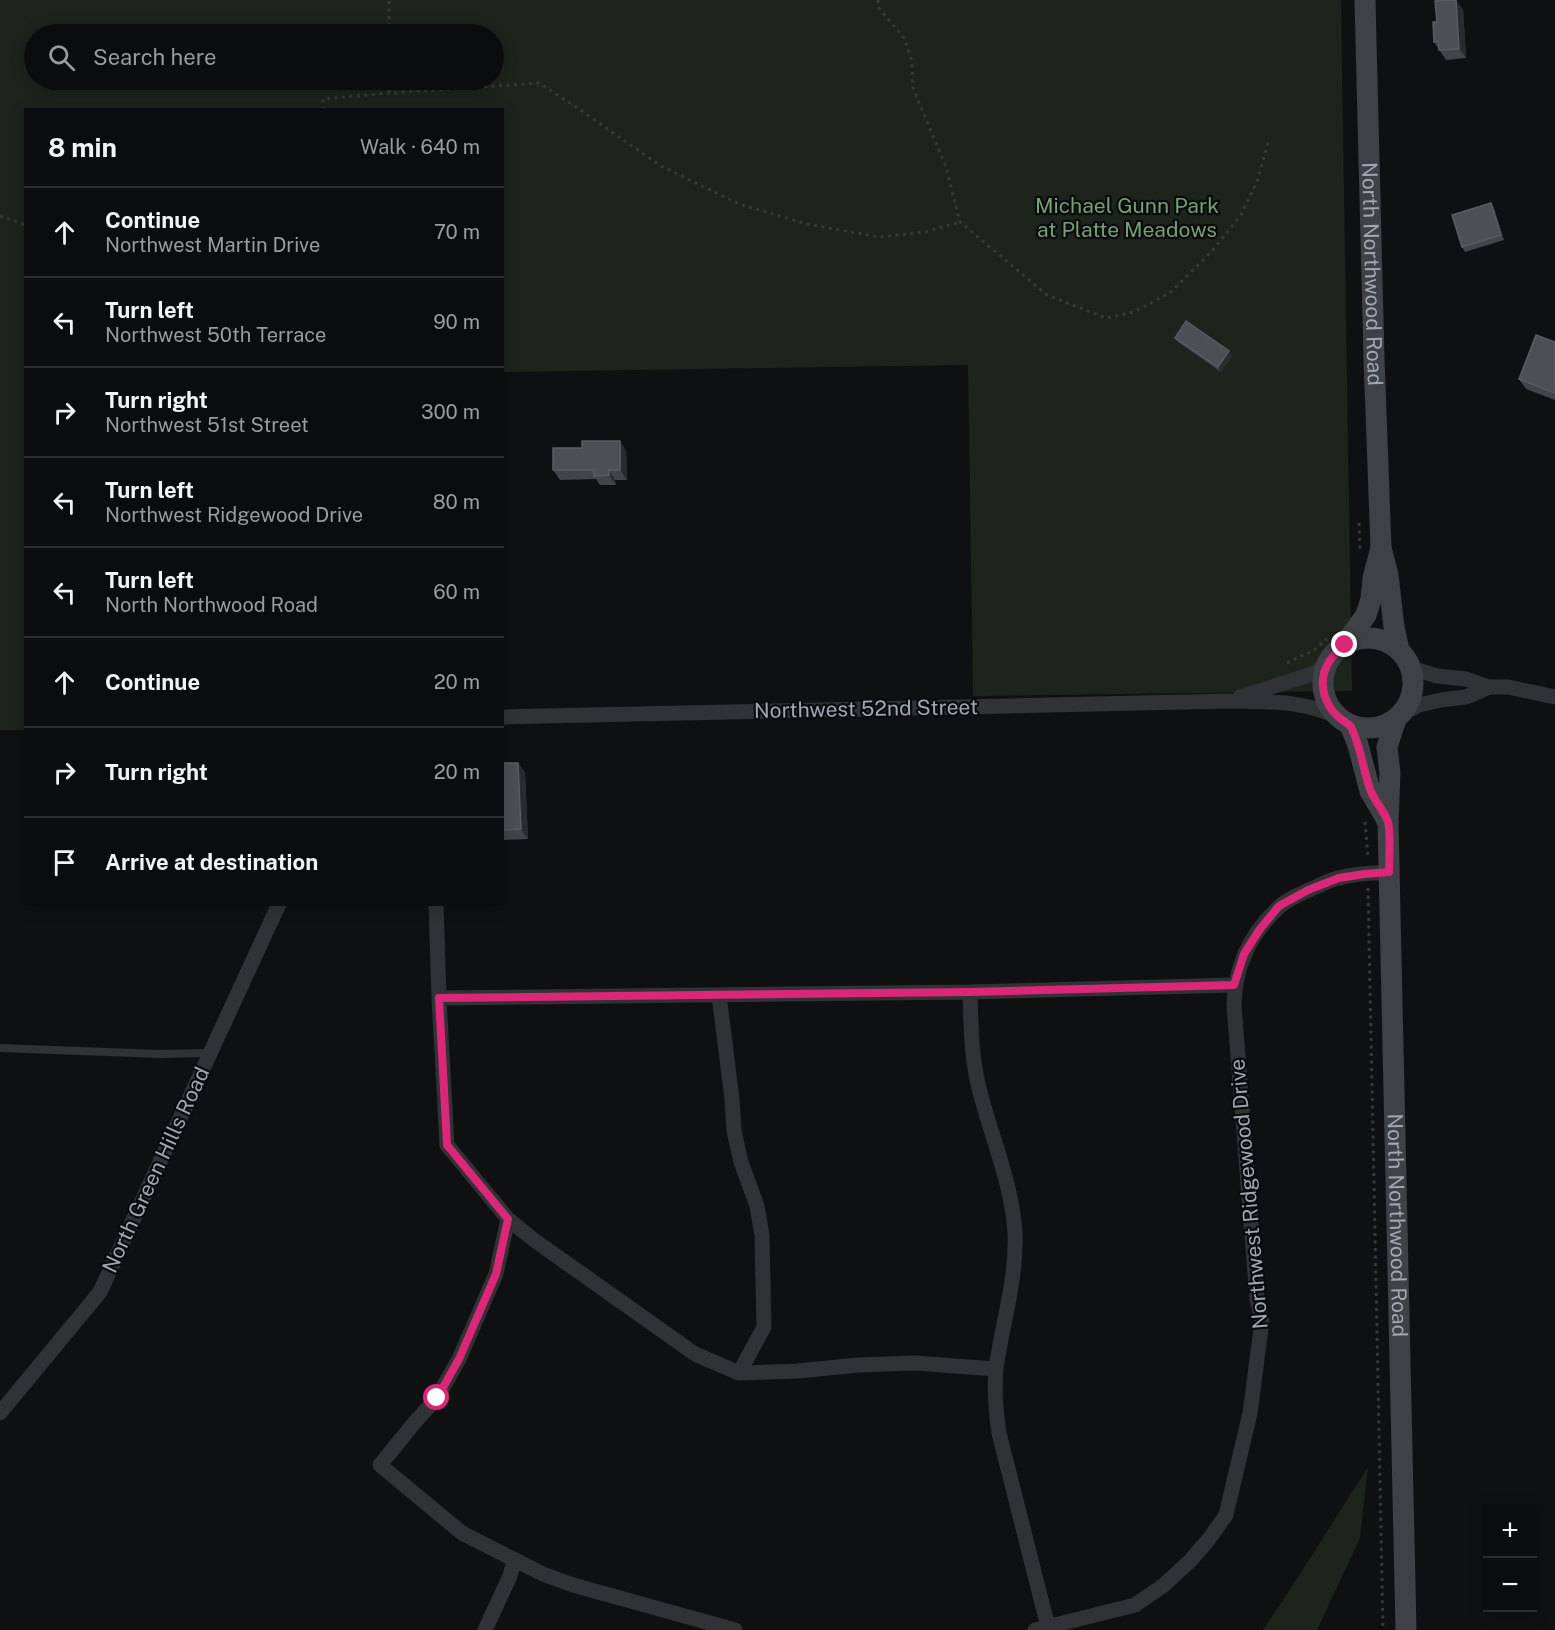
<!DOCTYPE html>
<html lang="en">
<head>
<meta charset="utf-8">
<style>
	:root { --surface:#0b0c0d; --page:#191a1b; --text:#f1f3f6; --muted:#9a9b9d; --line:#2b2c2e }
	body { margin:0; font-family:"Public Sans",sans-serif; background:var(--page); color:var(--text) }
	.controls { position:absolute; right:18px; bottom:18px; display:grid; overflow:hidden; border-radius:0px; box-shadow:0 3px 15px #0003 }
	.controls button { width:54px; height:54px; display:grid; place-items:center; padding:0; border:0; border-bottom:2px solid var(--line); background:var(--surface); color:var(--text); font:30px sans-serif }
	.stop { position:absolute; width:18px; height:18px; margin:-14px; border:4px solid #db2777; border-radius:50%; background:#fff }
	.stop.end { background:#db2777; border-color:#fff; box-shadow:0 2px 6px #0008 }
	.list { margin:0; padding:0; list-style:none }
	h2 { display:flex; justify-content:space-between; align-items:center; height:78px; margin:0; padding:0 24px; font-size:26px }
	h2 small { font-size:20px; font-weight:400; color:var(--muted) }
	.list li { display:grid; grid-template-columns:39px 1fr auto; gap:18px; align-items:center; box-sizing:border-box; height:90px; padding:0 24px; border-top:2px solid var(--line) }
	.list b { display:block; font-size:22px; white-space:nowrap }
	.list p { margin:0; font-size:20px; white-space:nowrap; color:var(--muted) }
	.list em { font-size:20px; font-style:normal; color:var(--muted) }
	.icon { flex:none; width:33px; height:33px; fill:none; stroke:currentColor; stroke-width:2; stroke-linecap:round; stroke-linejoin:round }
	.map { position:relative; flex:none; width:1555px; height:1630px; overflow:hidden }
	.search { position:absolute; background:var(--surface); box-shadow:0 3px 15px #0003; left:24px; top:24px; width:480px; height:66px; display:flex; align-items:center; gap:15px; box-sizing:border-box; padding:0 21px; border-radius:33px; color:var(--muted); font-size:22px }
	.panel { position:absolute; background:var(--surface); box-shadow:0 3px 15px #0003; left:24px; top:108px; width:480px; height:798px; border-radius:0px }
	.map>svg:first-child { display:block }
	.green { fill:#1c241c; fill-rule:evenodd }
	.lines { fill:none; stroke-linecap:round; stroke-linejoin:round }
	.path { stroke:#36393d; stroke-width:3; stroke-dasharray:3 4.5; stroke-linecap:butt }
	.lane { stroke:#303236; stroke-width:8 }
	.street { stroke:#303236; stroke-width:15 }
	.secondary { stroke:#3e4146; stroke-width:21 }
	.wall { fill:#424449 }
	.shaded-wall { fill:#292b2e }
	.building { fill:#4c4f54; stroke:#595d63; stroke-width:1.5 }
	.route { stroke:#db2777; stroke-width:8 }
	.labels { text-anchor:middle; stroke-width:4.5; stroke-linejoin:round; paint-order:stroke }
	.park-label { font-size:21px; fill:#769f75; stroke:#0a0b0c }
	.street-label { font-size:21px; fill:#a0a7b3; stroke:#0a0b0c }
</style>
</head>
<body>
<div class="map">
<svg width="1555" height="1630" viewBox="0 0 1555 1630">
	<rect width="100%" height="100%" fill="#0f1011"/>
	<path class="green" d="M0,0H1341L1352,691L973,696L968,365L503,372L502,110H26V730H0ZM34,34H494V80H34Z
		M1368,1467L1360,1538L1317,1630H1263L1291,1588Z"/>
	<g class="lines">
		<path class="path" d="M878,0V7L904,38L912,61L913,88L946,167L960,222L1047,295L1106,318L1134,312L1171,292L1212,251L1241,215L1258,179L1268,142
			M389,34V0
			M389,93V80
			M323,110V99L389,93L539,83L573,105L661,166L739,204L807,224L879,237L925,232L960,222
			M0,216L26,225
			M1359,523L1360,550
			M1287,663L1314,650L1327,639
			M1365,822L1368,857
			M1368,888L1383,1630"/>
		<path class="lane" d="M0,1048L160,1054L210,1053"/>
		<path class="street" d="M1411,668L1437,676L1466,679L1489,687H1508L1555,697
			M1240,697L1315,673L1328,663
			M1403,713L1419,705L1441,700L1466,697L1489,687
			M502,717L1229,701C1270,702 1302,700 1340,718
			M436,904L439,998L447,1145L508,1219L534,1240L695,1354L739,1373L798,1371L858,1365L915,1363L996,1369
			M970,992C971,1026 971,1059 980,1092C992,1139 1012,1184 1015,1233C1017,1279 1002,1324 996,1369C994,1390 996,1412 999,1433L1048,1627
			M719,995L732,1099L734,1131L741,1162L757,1206L762,1235L764,1327L739,1373
			M439,998L970,992L1234,985
			M508,1219L496,1274L459,1359L437,1398L415,1422L380,1465L462,1533L543,1574L573,1585L735,1630
			M0,1413L100,1292L279,904
			M485,1630L510,1576L514,1560
			M1035,1630L1135,1605L1164,1585L1191,1560L1209,1539L1226,1515L1250,1413L1262,1321L1257,1299L1234,1005C1235,967 1249,935 1278,908C1288,898 1305,892 1318,886C1325,883 1332,879 1339,878C1355,873 1373,873 1390,872"/>
		<g class="secondary">
			<path id="s1" d="M1365,0L1374,358L1381,548L1388,575L1394,627L1399,650"/>
			<circle cx="1368" cy="683" r="45"/>
			<path d="M1345,644L1366,615L1371,599L1373,578L1381,548"/>
			<path id="s2" d="M1396,719L1387,747L1390,773L1388,822L1406,1630"/>
			<path d="M1350,725L1358,745L1370,791L1388,822"/>
		</g>
	</g>
	<path class="wall" d="M1463,9L1466,58L1446,60L1434,42L1437,22Z
		M1491,203L1494,208L1504,240L1465,252L1462,247Z
		M1175,338L1229,351L1232,356L1221,372L1178,342Z
		M1555,342V400L1526,389L1519,379Z
		M626,450L627,480H615L616,485H600L596,479L560,480L553,470Z
		M502,763L525,772L528,839L502,840Z"/>
	<path class="shaded-wall" d="M1456,0L1463,9L1466,58L1459,49Z
		M1491,203L1494,208L1504,240L1501,235Z
		M1229,351L1232,356L1221,372L1218,367Z
		M620,441L626,450L627,480L620,470Z
		M609,470L615,480L616,485L609,475Z
		M518,763L525,772L528,839L521,829Z"/>
	<path class="building" d="M1456,0L1459,49L1439,50L1438,41L1434,42L1433,22H1437L1435,1Z
		M1491,203L1501,235L1462,247L1452,215Z
		M1186,321L1229,351L1218,367L1175,338Z
		M1536,335L1555,342V393L1519,379Z
		M582,441H620V470H609V475L594,476V470H553V448H582Z
		M502,763H518L521,829L502,830Z"/>
	<g class="lines">
		<path class="route" d="M437,1398L459,1359L496,1274L508,1219L447,1145L439,998L970,992L1234,985L1244,954L1260,929L1279,906L1308,890L1339,878L1364,874L1389,872C1389,860 1391,831 1388,822C1384,810 1374,801 1370,789C1363,769 1361,747 1351,727C1348,723 1345,722 1341,719C1331,712 1324,699 1323,687C1321,669 1332,655 1345,645"/>
	</g>
	<g class="labels">
		<g class="park-label">
			<text x="1127" y="213">Michael Gunn Park<tspan x="1127" dy="24">at Platte Meadows</tspan></text>
		</g>
		<g class="street-label">
			<text dy="7" stroke="none"><textPath href="#s1" startOffset="274">North Northwood Road</textPath></text>
			<text transform="translate(866 709) rotate(-1)" y="7">Northwest 52nd Street</text>
			<text transform="translate(156 1170) rotate(-65)" y="7">North Green Hills Road</text>
			<text transform="translate(1249 1194) rotate(-95)" y="7">Northwest Ridgewood Drive</text>
			<text dy="7" stroke="none"><textPath href="#s2" startOffset="508">North Northwood Road</textPath></text>
		</g>
	</g>
</svg>
<div class="controls">
<button>+</button>
<button>−</button>
</div>
<div class="stop" style="left:437px;top:1398px"></div>
<div class="stop end" style="left:1345px;top:645px"></div>
<div class="search"><svg class="icon" aria-label="search" viewBox="0 0 24 24"><circle cx="10" cy="10" r="6"/><path d="M15 15l6 6"/></svg>Search here</div>
<section class="panel">
<h2>8 min<small>Walk · 640 m</small></h2>
<ul class="list">
<li><svg class="icon" aria-label="ahead" viewBox="0 0 24 24"><path d="M12 20V5M6 11l6-6 6 6"/></svg><div><b>Continue</b><p>Northwest Martin Drive</p></div><em>70 m</em></li>
<li><svg class="icon" aria-label="left" viewBox="0 0 24 24"><path d="M17 20v-9H6M10 6l-5 5 5 5"/></svg><div><b>Turn left</b><p>Northwest 50th Terrace</p></div><em>90 m</em></li>
<li><svg class="icon" aria-label="right" viewBox="0 0 24 24"><path d="M7 20v-9h11M14 6l5 5-5 5"/></svg><div><b>Turn right</b><p>Northwest 51st Street</p></div><em>300 m</em></li>
<li><svg class="icon" aria-label="left" viewBox="0 0 24 24"><path d="M17 20v-9H6M10 6l-5 5 5 5"/></svg><div><b>Turn left</b><p>Northwest Ridgewood Drive</p></div><em>80 m</em></li>
<li><svg class="icon" aria-label="left" viewBox="0 0 24 24"><path d="M17 20v-9H6M10 6l-5 5 5 5"/></svg><div><b>Turn left</b><p>North Northwood Road</p></div><em>60 m</em></li>
<li><svg class="icon" aria-label="ahead" viewBox="0 0 24 24"><path d="M12 20V5M6 11l6-6 6 6"/></svg><div><b>Continue</b></div><em>20 m</em></li>
<li><svg class="icon" aria-label="right" viewBox="0 0 24 24"><path d="M7 20v-9h11M14 6l5 5-5 5"/></svg><div><b>Turn right</b></div><em>20 m</em></li>
<li><svg class="icon" aria-label="arrive" viewBox="0 0 24 24"><path d="M6 21V4h12l-3 4 3 4H6"/></svg><div><b>Arrive at destination</b></div></li>
</ul>
</section>
</div>
</body>
</html>
